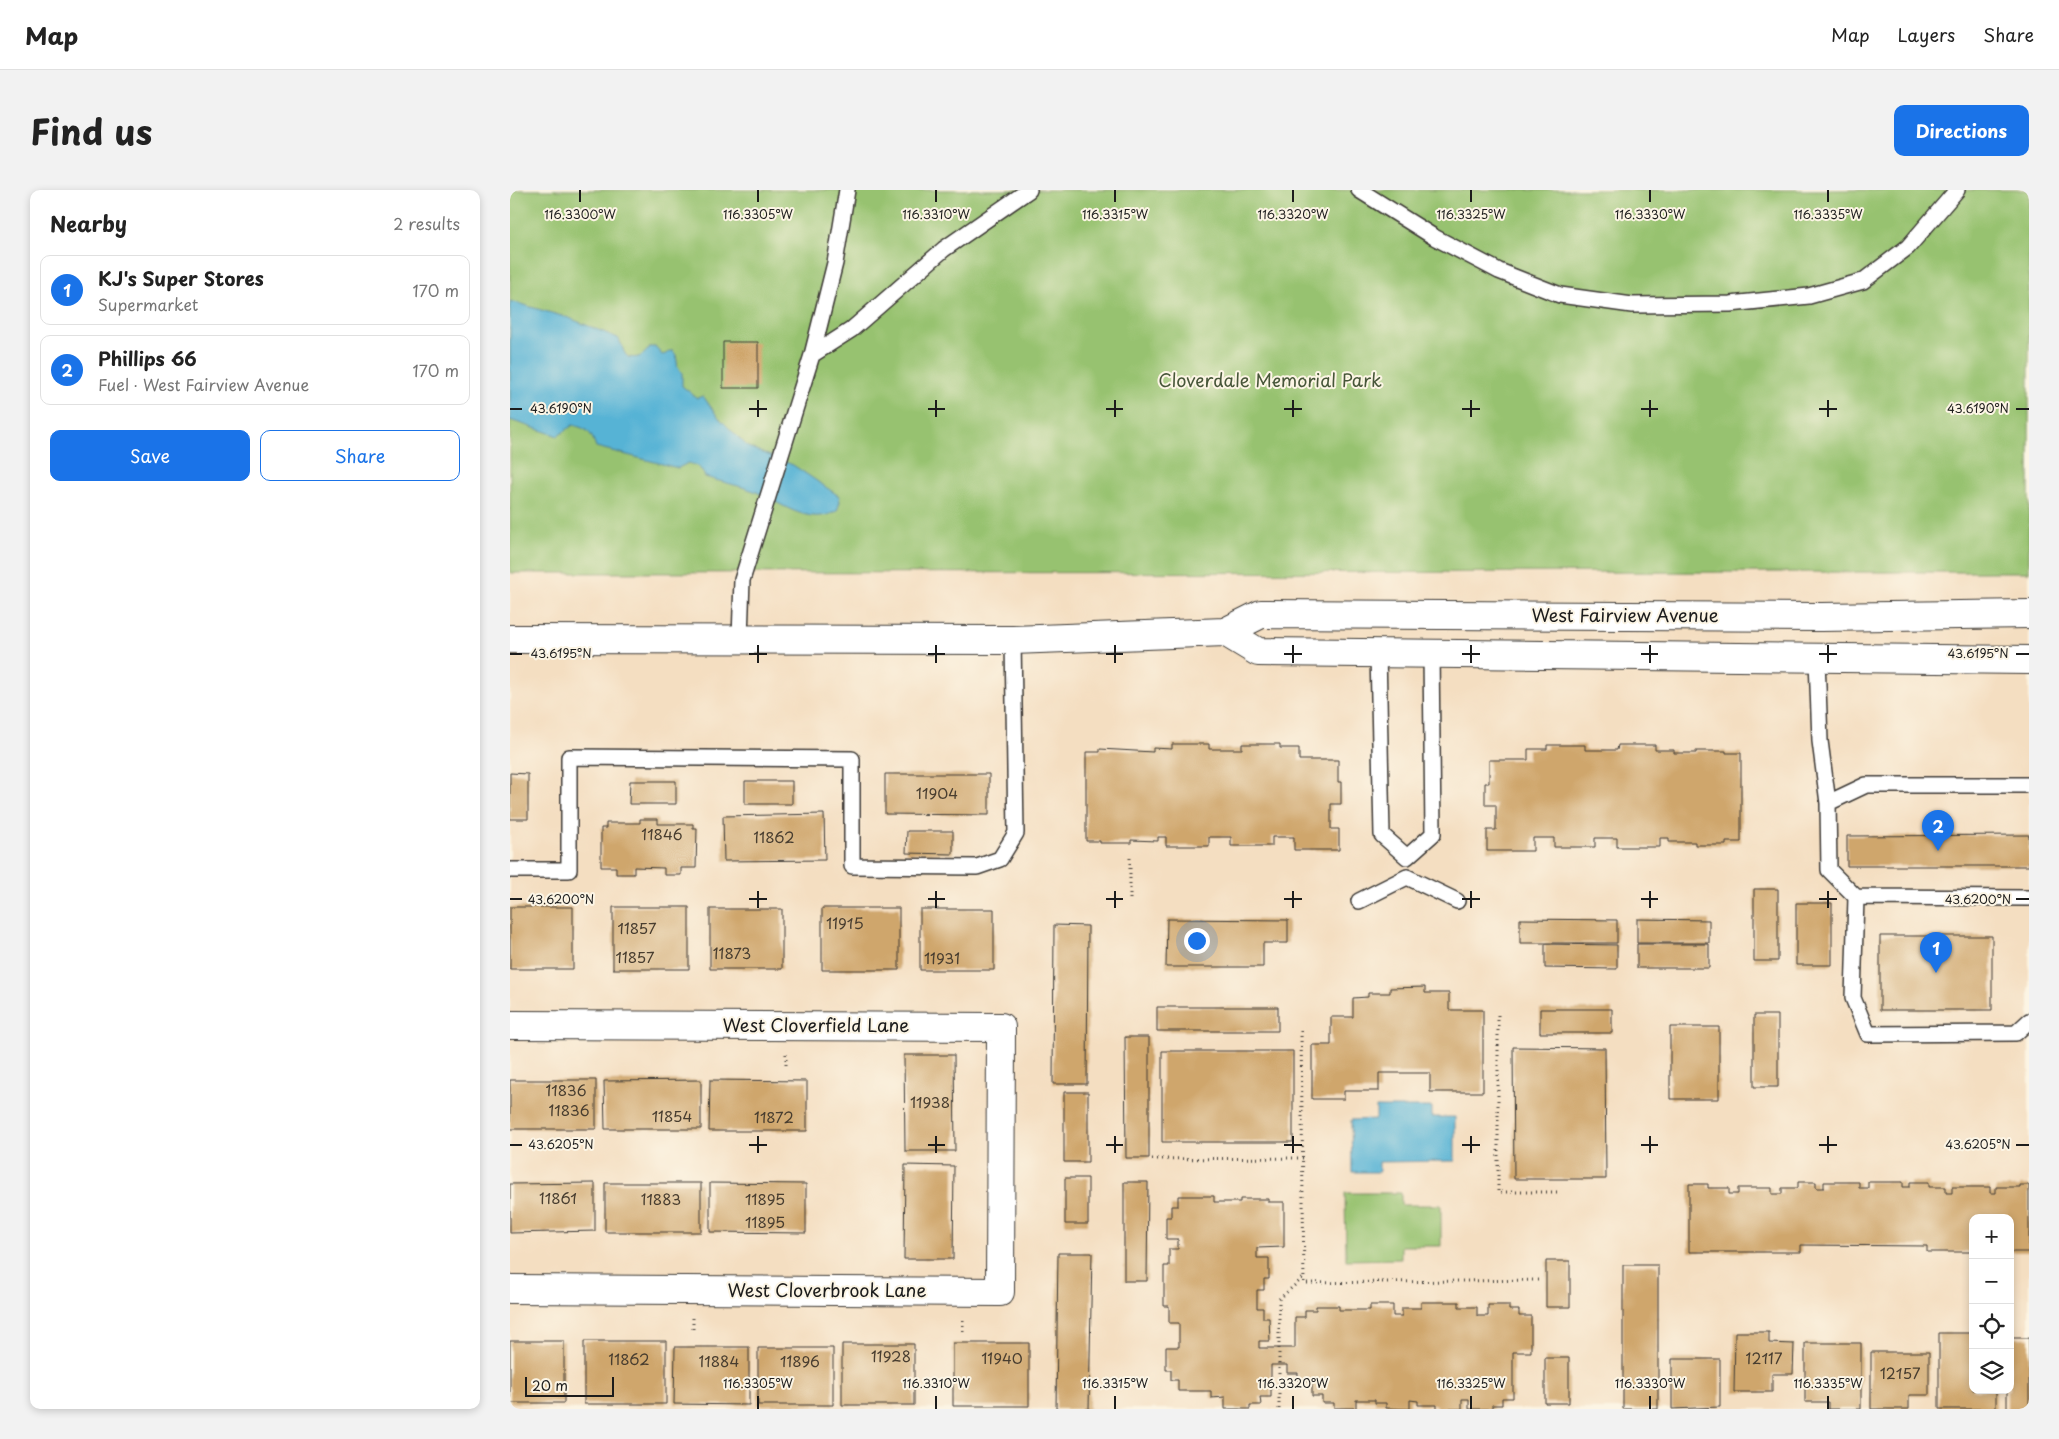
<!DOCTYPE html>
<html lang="en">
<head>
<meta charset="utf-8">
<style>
	:root { --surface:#fff; --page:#f2f2f2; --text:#222; --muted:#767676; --line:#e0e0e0; --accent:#1a73e8 }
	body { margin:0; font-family:"Playpen Sans",sans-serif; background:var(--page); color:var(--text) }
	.controls { position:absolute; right:15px; bottom:15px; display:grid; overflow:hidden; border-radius:10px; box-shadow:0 2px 8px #0003 }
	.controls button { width:45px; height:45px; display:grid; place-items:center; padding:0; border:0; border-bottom:1px solid var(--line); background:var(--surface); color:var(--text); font:25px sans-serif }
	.scale { position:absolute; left:15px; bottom:12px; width:89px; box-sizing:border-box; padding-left:5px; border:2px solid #1c1c1c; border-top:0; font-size:14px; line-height:18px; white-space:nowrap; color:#1c1c1c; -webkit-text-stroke:4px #fcf5e5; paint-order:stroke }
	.you { position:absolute; left:686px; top:750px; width:18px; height:18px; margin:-12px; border:4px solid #fff; border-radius:50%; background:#1a73e8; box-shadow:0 0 0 8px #1a73e833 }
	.badge { display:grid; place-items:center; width:32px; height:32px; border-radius:50%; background:var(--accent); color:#fff; font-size:16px; font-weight:700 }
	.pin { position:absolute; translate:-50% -41px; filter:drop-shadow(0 1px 2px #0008) }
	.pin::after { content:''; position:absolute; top:26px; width:18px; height:15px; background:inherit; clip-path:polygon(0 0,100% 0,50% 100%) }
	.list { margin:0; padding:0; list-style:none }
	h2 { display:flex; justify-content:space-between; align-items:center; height:65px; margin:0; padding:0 20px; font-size:21px }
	h2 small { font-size:16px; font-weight:400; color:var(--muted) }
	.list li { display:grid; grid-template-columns:32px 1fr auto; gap:15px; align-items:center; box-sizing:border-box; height:70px; margin:0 10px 10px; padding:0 10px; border:1px solid var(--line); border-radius:10px }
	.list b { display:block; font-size:19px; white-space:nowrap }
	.list p { margin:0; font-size:16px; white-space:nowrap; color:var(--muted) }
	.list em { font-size:16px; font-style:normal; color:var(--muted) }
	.actions { display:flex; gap:10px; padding:15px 20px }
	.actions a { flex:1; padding:11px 0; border:1px solid var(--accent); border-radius:10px; text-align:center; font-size:18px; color:var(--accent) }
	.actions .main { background:var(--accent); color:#fff }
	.icon { flex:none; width:28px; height:28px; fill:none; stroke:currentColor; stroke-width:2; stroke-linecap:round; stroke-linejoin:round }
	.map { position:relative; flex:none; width:1519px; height:1219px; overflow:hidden; border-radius:10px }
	header { display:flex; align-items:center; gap:30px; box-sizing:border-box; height:70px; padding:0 25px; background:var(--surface); border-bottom:1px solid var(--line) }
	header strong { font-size:24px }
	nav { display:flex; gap:28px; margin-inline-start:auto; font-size:18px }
	.intro { display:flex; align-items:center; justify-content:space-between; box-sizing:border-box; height:120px; padding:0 30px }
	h1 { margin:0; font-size:35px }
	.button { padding:12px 22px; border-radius:10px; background:var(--accent); color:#fff; font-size:18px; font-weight:700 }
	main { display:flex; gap:30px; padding:0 30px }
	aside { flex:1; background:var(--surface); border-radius:10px; box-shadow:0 2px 8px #0003 }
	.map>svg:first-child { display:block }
	.green { fill:#97c26f; stroke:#5a6f46 }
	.water { fill:#57b3d5; stroke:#3a6878 }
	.building { fill:#cfa66c }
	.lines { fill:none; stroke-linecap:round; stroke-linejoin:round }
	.lane-casing { stroke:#3c3935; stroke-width:18 }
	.street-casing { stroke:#3c3935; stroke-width:30 }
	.primary-casing { stroke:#3c3935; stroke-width:30 }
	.path { stroke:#3c3935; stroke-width:3; stroke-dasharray:1 4; stroke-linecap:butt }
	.lane { stroke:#fff; stroke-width:15 }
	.street { stroke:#fff; stroke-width:28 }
	.primary { stroke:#fff; stroke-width:28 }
	.ticks { fill:none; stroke:#1c1c1c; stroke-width:2 }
	.labels { text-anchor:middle; stroke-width:4; stroke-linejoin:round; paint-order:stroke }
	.number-label { font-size:15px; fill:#493e30 }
	.park-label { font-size:18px; fill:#475639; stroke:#fcf5e5 }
	.street-label { font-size:18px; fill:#1c1c1c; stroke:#fcf5e5 }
	.ticks-label { font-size:12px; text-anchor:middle; fill:#1c1c1c; stroke:#fcf5e5; stroke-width:4; stroke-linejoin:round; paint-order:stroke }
</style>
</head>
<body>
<header>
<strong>Map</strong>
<nav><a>Map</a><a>Layers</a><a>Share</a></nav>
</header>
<div class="intro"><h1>Find us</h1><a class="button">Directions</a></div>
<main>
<aside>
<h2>Nearby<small>2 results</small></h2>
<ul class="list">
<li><span class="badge">1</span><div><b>KJ's Super Stores</b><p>Supermarket</p></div><em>170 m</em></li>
<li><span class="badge">2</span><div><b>Phillips 66</b><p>Fuel · West Fairview Avenue</p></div><em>170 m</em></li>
</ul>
<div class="actions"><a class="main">Save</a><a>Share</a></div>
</aside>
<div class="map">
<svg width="1519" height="1219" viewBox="0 0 1519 1219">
	<rect width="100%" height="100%" fill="#fcf5e5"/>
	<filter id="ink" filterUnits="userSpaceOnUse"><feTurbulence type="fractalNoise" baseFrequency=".02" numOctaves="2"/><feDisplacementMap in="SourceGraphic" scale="10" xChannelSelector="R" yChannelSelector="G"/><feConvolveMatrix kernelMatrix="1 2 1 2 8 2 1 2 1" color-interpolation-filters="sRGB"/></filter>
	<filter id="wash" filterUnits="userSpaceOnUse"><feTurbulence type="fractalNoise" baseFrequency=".0096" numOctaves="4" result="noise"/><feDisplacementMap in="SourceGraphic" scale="20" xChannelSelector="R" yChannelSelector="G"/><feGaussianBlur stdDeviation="1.12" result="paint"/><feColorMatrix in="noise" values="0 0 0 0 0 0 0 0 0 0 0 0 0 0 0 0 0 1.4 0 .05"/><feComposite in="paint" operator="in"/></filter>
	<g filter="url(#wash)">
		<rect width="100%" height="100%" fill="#f4dec1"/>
		<path class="green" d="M0,0H1519V382L0,383Z
			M835,1003H891V1015H931V1056H891V1069L836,1070Z"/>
		<path class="water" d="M0,111L59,128L108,148C113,155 112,162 118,167C129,169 133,166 140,157H146L152,165L156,164L159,161H163L166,165L168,178L172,183V196L187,208L193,206L208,227L238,257L283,275L329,306L330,312L327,321C298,337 270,312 244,301C228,295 211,292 195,287C191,277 187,275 178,273L168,278L86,257C81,242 78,239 63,235L48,246L0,230Z
			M866,917H922V927H945V971L869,972V982H842L841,930L866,929Z"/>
		<g id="blocks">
			<path class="building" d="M213,152H248V198H213Z
				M662,554H699V559H732V554H770V558H789V570H828V592H831V614H821V639H829V660H784V647H762V656H721V647H699V656H656V647H648V651L621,650V653H590V651H576V562H590V559L643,562V558L662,559Z
				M1037,555H1075V560H1107L1108,555H1145V560H1164V563H1186V561H1216V563H1231V652H1216V655H1185V652H1159V648H1150V657H1107V648H1085V657H1044V648H1023V661H977V640H986V615H975V593H979V570H1018V559H1037Z
				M0,583L18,584V629H0Z
				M375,584H479V625L375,624Z
				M120,591H166V614H119Z
				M235,591H282V614H235Z
				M314,624L315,670L214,671L213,626Z
				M130,629H148V634H183V638H187L186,678H171V685H154V678L124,677V684H106V677H91V638H96V633H130Z
				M397,641H443V664L396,663Z
				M1519,645V676H1337V646Z
				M1244,699H1268V771H1244Z
				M1286,713H1322V775H1286Z
				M0,717H63V779H0Z
				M103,717H179V779H103Z
				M312,718H389V780H312Z
				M200,719H272V779H200Z
				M410,719H484V780H410Z
				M657,729L778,730V753H753V777H656Z
				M1010,729L1107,730V753H1010Z
				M1127,729L1199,730V753H1127Z
				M544,735L578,736L577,894H543Z
				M1370,746H1482V820H1370Z
				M1035,754L1107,755V779L1035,778Z
				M1127,754H1199V778H1127Z
				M915,797V803H939V820H973V902H920V883H869V901H834V909H802V855H821V827H843V808L858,807V803H880V798Z
				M647,817H768V841H647Z
				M1030,819H1102V843H1030Z
				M1244,825H1268V897H1244Z
				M1160,837H1209V909H1160Z
				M615,847H639V968H616Z
				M1003,857L1095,858L1096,989H1004Z
				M652,861H783V952H652Z
				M394,865H444L445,961H395Z
				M0,890H86V939H0Z
				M191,890V939H95L94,891Z
				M200,890L297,891V941H199Z
				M554,902H578V972H554Z
				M395,975L444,976L443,1069H394Z
				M555,988H578V1034H555Z
				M614,992H638L637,1091H614Z
				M1288,992H1306V998H1314V992H1349V998H1358V992H1393V997H1400V992H1419V997H1436V1003H1442V997H1480V1003H1486V997H1510V995H1519V1062H1500V1028H1463V1062H1417V1056L1291,1055V1062H1179V994H1198V998H1219V1004H1228V998H1262V1004H1272V998H1288Z
				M85,993V1041L0,1043V994Z
				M95,993H191V1042H95Z
				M200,993L296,994V1043L200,1042Z
				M668,1006H704V1012H730V1009H758V1012H774V1057L747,1058V1068H759V1089H754V1100H747V1118H753V1128H759L760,1151H749V1158H785V1127H795V1120H806V1116H829V1120H860V1115H883V1126H892V1118H911V1112H949V1117H967V1126H978V1115H999V1120H1009V1126H1021V1162H1003V1208H992V1215H982V1219H959V1209H952V1219H927V1215H908V1211L900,1210V1219L876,1218V1213H865V1210H846V1218H824V1213H812V1206H802V1191H788V1183H777V1175H761V1207H750L751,1215H740V1219H715V1207L701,1208V1201H668V1190H661V1180H656V1157H669V1133H659V1116H654V1076H659V1059H668V1049H656V1027H661V1016H668Z
				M548,1063H582L579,1219H546Z
				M1036,1071H1060V1117H1036Z
				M1113,1075H1148V1219H1113Z
				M1225,1142H1259V1153L1284,1154L1283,1184H1262V1202H1224Z
				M1429,1143H1463V1200H1486V1219H1429Z
				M1500,1148H1519V1219H1497V1200H1500Z
				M0,1151H54V1213H0Z
				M74,1151H156V1214H74Z
				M443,1153H519V1216H443Z
				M1295,1153H1351V1219H1318V1212H1295Z
				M332,1154H404V1215H332Z
				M165,1157H239V1215L164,1214Z
				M248,1158H323V1215H248Z
				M1361,1162H1419V1205H1399V1219H1361Z
				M1035,1168H1059V1213H1035Z
				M1162,1169H1210V1217L1162,1219Z"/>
		</g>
	</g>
	<g filter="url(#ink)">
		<use href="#blocks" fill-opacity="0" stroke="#3c3935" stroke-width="1"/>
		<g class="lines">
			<defs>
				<path id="lane" d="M849,0L924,47L989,81L1050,105L1122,115L1220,114L1299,106L1353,91L1398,57L1447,0
					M302,165L341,140L434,59L519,0
					M230,448L232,390L302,165L325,73L337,0
					M868,463L872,645L897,667L923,644L921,463
					M1307,469L1310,551L1318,613
					M1519,595H1356L1318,613L1319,680L1346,707L1343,808L1358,844L1506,843L1519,831
					M0,680H59V567L342,569V676L467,677L490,669L506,643L503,450
					M897,687L947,711
					M1346,707L1519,708
					M849,711L897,687"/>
				<path id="street" d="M0,835L491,837L490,1102L0,1099"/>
				<path id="primary" d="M715,442L748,462L1519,470
					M0,449L503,450L715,442L751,424L1311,427L1519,424"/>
			</defs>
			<use href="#lane" class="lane-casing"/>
			<use href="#street" class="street-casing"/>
			<use href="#primary" class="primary-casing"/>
			<path class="path" d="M620,668V710
				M988,825V1002H1048
				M791,841L794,1093L1031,1090
				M276,864V879
				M642,969L793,968
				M183,1128V1143
				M453,1130V1144
				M769,1219V1109L793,1088"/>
			<use href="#lane" class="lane"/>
			<use href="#street" class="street"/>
			<use href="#primary" class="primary"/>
		</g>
	</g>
	<path class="ticks" d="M70,0V12M248,0V12M426,0V12M605,0V12M783,0V12M961,0V12M1140,0V12M1318,0V12M248,210V227M426,210V227M605,210V227M783,210V227M961,210V227M1140,210V227M1318,210V227M0,219H12M239,219H257M418,219H435M596,219H613M774,219H792M952,219H970M1131,219H1148M1309,219H1327M1506,219H1519M248,455V473M426,455V473M605,455V473M783,455V473M961,455V473M1140,455V473M1318,455V473M0,464H12M239,464H257M418,464H435M596,464H613M774,464H792M952,464H970M1131,464H1148M1309,464H1327M1506,464H1519M248,701V718M426,701V718M605,701V718M783,701V718M961,701V718M1140,701V718M1318,701V718M0,709H12M239,709H257M418,709H435M596,709H613M774,709H792M952,709H970M1131,709H1148M1309,709H1327M1506,709H1519M248,946V963M426,946V963M605,946V963M783,946V963M961,946V963M1140,946V963M1318,946V963M0,955H12M239,955H257M418,955H435M596,955H613M774,955H792M952,955H970M1131,955H1148M1309,955H1327M1506,955H1519M248,1206V1219M426,1206V1219M605,1206V1219M783,1206V1219M961,1206V1219M1140,1206V1219M1318,1206V1219"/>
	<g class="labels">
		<g class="number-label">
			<text x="427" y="609">11904</text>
			<text x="152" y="650">11846</text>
			<text x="264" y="653">11862</text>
			<text x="335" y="739">11915</text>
			<text x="127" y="744">11857</text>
			<text x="222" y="769">11873</text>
			<text x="125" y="773">11857</text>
			<text x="432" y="774">11931</text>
			<text x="56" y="906">11836</text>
			<text x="420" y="918">11938</text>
			<text x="59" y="926">11836</text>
			<text x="162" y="932">11854</text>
			<text x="264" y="933">11872</text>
			<text x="48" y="1014">11861</text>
			<text x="151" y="1015">11883</text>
			<text x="255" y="1015">11895</text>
			<text x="255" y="1038">11895</text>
			<text x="381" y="1172">11928</text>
			<text x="492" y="1174">11940</text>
			<text x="1254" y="1174">12117</text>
			<text x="119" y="1175">11862</text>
			<text x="209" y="1177">11884</text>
			<text x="290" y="1177">11896</text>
			<text x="1390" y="1189">12157</text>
		</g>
		<g class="park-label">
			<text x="760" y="197">Cloverdale Memorial Park</text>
		</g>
		<g class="street-label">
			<text x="1115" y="432">West Fairview Avenue</text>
			<text x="306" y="842">West Cloverfield Lane</text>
			<text x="317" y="1107">West Cloverbrook Lane</text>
		</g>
	</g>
	<g class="ticks-label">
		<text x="70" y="29">116.3300°W</text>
		<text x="248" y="29">116.3305°W</text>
		<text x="426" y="29">116.3310°W</text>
		<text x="605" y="29">116.3315°W</text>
		<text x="783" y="29">116.3320°W</text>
		<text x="961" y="29">116.3325°W</text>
		<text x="1140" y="29">116.3330°W</text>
		<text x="1318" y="29">116.3335°W</text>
		<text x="1468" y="223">43.6190°N</text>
		<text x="51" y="223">43.6190°N</text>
		<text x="1468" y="468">43.6195°N</text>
		<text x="51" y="468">43.6195°N</text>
		<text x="1468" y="714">43.6200°N</text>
		<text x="51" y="714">43.6200°N</text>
		<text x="1468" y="959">43.6205°N</text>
		<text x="51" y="959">43.6205°N</text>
		<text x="248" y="1198">116.3305°W</text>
		<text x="426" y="1198">116.3310°W</text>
		<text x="605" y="1198">116.3315°W</text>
		<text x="783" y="1198">116.3320°W</text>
		<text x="961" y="1198">116.3325°W</text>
		<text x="1140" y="1198">116.3330°W</text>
		<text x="1318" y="1198">116.3335°W</text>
	</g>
</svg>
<div class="controls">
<button>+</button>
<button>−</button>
<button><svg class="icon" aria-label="locate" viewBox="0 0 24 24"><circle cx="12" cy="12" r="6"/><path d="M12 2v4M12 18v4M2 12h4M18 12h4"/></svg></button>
<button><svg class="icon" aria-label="layers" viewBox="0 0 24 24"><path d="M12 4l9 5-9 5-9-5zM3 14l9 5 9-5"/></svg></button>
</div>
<div class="scale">20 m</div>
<div class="you"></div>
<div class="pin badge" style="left:1426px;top:783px">1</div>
<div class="pin badge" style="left:1428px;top:661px">2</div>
</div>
</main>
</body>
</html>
